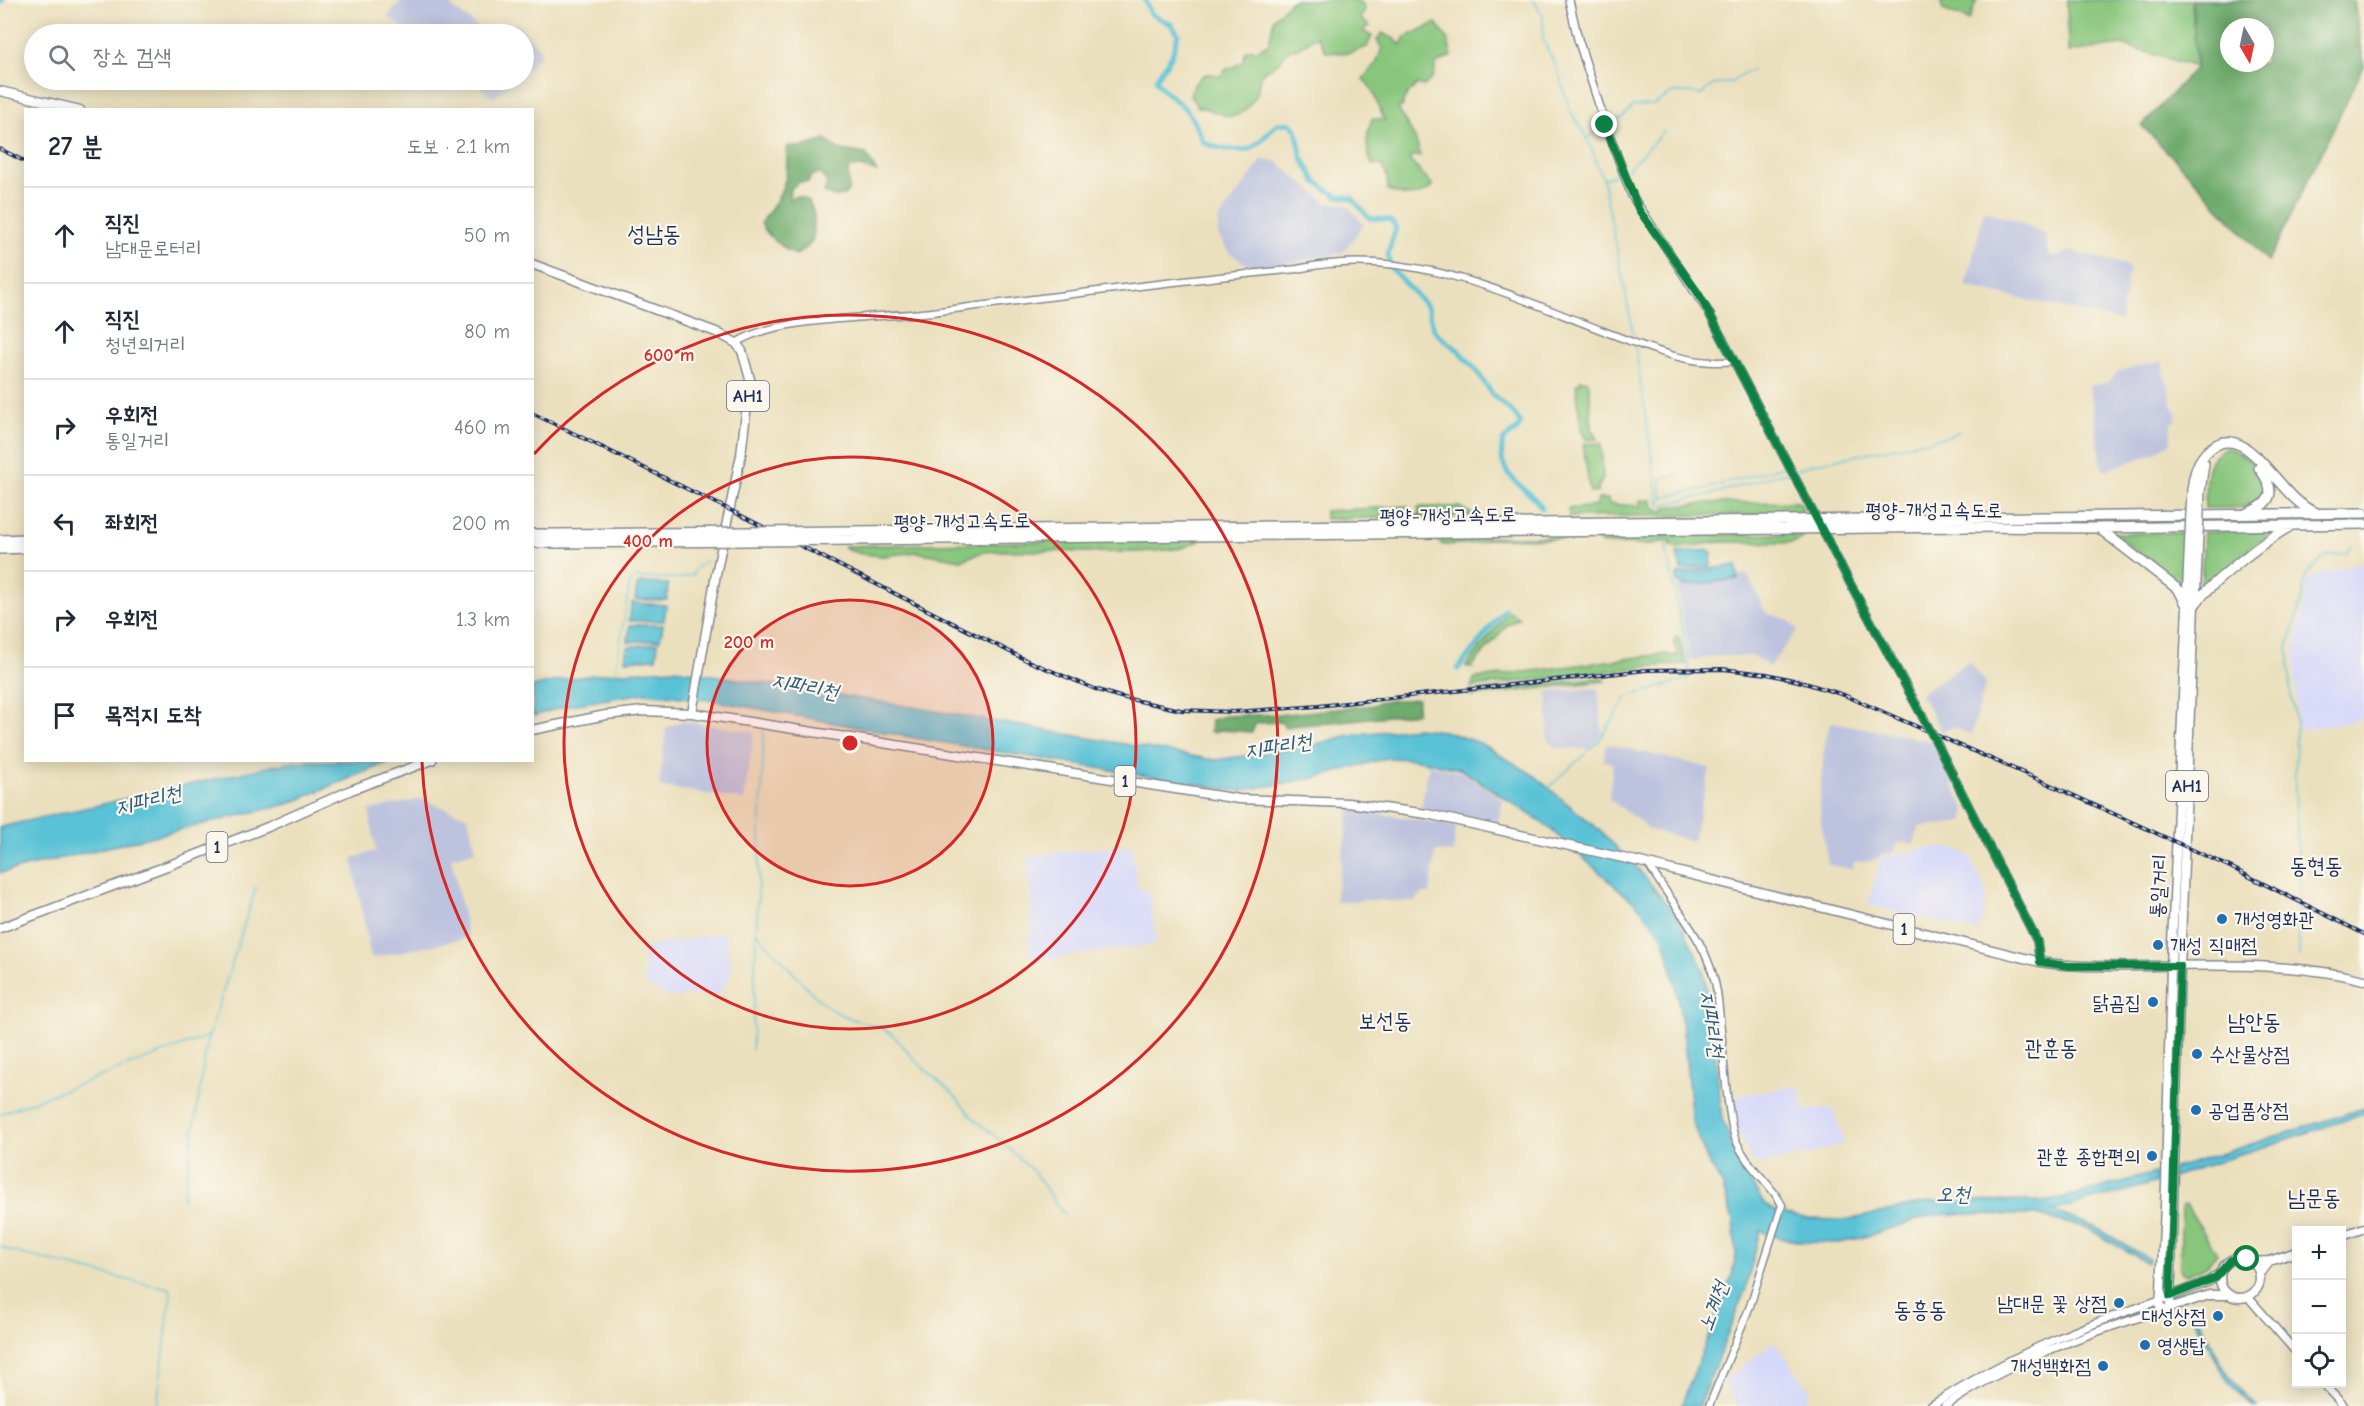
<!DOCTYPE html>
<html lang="ko">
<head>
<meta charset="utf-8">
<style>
	:root { --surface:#fff; --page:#f2f2f3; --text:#1f2937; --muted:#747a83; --line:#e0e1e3 }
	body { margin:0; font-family:"Comic Neue","Poor Story",sans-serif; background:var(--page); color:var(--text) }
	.controls { position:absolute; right:18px; bottom:18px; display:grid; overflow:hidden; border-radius:0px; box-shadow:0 3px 15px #0003 }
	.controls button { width:54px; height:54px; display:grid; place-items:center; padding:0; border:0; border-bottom:2px solid var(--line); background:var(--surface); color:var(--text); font:30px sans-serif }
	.compass { position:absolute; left:2220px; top:18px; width:54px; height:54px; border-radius:50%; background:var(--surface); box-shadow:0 3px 15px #0003; rotate:171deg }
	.stop { position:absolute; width:18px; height:18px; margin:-14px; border:4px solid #0b8043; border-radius:50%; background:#fff }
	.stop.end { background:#0b8043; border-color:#fff; box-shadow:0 2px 6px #0008 }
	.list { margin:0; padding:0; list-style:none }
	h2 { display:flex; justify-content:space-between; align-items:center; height:78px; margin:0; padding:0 24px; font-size:26px }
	h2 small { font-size:20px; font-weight:400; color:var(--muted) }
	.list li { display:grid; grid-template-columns:39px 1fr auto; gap:18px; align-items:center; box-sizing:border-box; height:96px; padding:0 24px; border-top:2px solid var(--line) }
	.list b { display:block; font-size:22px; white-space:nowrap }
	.list p { margin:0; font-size:20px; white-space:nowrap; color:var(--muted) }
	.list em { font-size:20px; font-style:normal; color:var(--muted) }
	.icon { flex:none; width:33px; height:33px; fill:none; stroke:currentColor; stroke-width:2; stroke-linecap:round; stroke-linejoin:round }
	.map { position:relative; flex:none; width:2364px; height:1406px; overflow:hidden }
	.search { position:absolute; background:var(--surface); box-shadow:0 3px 15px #0003; left:24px; top:24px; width:510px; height:66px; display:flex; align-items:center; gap:15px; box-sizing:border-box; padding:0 21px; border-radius:33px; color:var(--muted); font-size:22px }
	.panel { position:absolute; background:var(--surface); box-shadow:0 3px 15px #0003; left:24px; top:108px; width:510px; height:654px; border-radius:0px }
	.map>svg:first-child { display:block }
	.built { fill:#d5d8f9 }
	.industrial { fill:#bdc3de }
	.green { fill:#88c67c; stroke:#527a6d; stroke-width:1.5 }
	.forest { fill:#6eab6c; stroke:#446d65; stroke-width:1.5; fill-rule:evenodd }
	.water { fill:#5ac2d6; stroke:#3a789a; stroke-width:1.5 }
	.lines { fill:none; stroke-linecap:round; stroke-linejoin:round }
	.stream { stroke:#5ac2d6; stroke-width:1.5 }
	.canal { stroke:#5ac2d6; stroke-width:5 }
	.river { stroke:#5ac2d6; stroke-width:8 }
	.tertiary-casing { stroke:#83888e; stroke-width:9 }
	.secondary-casing { stroke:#83888e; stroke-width:10 }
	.primary-casing { stroke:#83888e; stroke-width:11 }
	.motorway-casing { stroke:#83888e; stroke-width:12 }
	.tertiary { stroke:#fff; stroke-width:6 }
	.secondary { stroke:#fff; stroke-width:7 }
	.primary { stroke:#fff; stroke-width:8 }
	.motorway { stroke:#fff; stroke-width:9 }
	.rail-casing { stroke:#1b2f5e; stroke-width:4 }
	.rail { stroke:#fbf7ec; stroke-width:1.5; stroke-dasharray:4.5; stroke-linecap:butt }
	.secondary-bridge-casing { stroke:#83888e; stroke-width:10; stroke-linecap:butt }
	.motorway-bridge-casing { stroke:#83888e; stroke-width:12; stroke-linecap:butt }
	.secondary-bridge { stroke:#fff; stroke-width:7 }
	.motorway-bridge { stroke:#fff; stroke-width:9 }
	.route { stroke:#0b8043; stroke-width:8 }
	.ring { fill:none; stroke:#d62828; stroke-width:3 }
	.poi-dot { fill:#1f6fb2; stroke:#fbf7ec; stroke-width:2 }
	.labels { text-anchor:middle; stroke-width:4.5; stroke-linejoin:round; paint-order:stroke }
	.shield { fill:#fbf7ec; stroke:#5e6b89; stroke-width:1.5 }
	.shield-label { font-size:18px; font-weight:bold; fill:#1b2f5e }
	.street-label { font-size:20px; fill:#1b2f5e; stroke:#fbf7ec }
	.poi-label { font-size:20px; fill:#1b2f5e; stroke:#fbf7ec; text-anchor:start }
	.water-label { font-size:21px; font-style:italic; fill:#2e5b82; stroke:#fbf7ec }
	.quarter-label { font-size:22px; fill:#1b2f5e; stroke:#fbf7ec }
	.centre { fill:#d62828; stroke:#fbf7ec; stroke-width:3 }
	.ring-label { font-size:18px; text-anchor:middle; font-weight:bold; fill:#d62828; stroke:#fbf7ec; stroke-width:4.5; stroke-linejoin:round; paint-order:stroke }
</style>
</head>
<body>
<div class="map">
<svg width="2364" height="1406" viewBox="0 0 2364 1406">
	<rect width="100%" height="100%" fill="#fbf7ec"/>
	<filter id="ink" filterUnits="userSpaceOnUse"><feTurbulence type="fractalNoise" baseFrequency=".0167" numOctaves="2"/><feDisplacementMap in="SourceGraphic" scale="12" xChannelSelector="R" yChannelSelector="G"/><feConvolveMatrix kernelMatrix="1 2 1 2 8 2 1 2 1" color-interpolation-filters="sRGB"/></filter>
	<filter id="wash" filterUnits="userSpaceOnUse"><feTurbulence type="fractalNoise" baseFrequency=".008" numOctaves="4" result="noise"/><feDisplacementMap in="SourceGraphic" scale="24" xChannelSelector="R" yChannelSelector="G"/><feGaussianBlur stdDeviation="1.35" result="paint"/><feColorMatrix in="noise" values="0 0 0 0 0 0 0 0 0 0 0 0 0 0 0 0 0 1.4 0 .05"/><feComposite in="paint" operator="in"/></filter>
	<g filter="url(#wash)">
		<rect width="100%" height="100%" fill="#ebe0bd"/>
		<path class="built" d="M2364,562V717L2352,722L2300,730L2298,729L2294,655L2308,577Z
			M1131,845L1138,888L1148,889L1157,944L1032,961L1028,939L1032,931L1028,856Z
			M1925,848H1952L1969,855L1986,891V903L1978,931L1868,905L1881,858Z
			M724,932L732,973L719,994L671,997L645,985L643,948Z
			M1799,1086L1804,1111L1820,1108L1833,1110L1845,1143L1811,1154L1760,1164L1753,1162L1741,1139L1734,1116L1733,1096Z
			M1774,1341L1810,1390L1807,1403L1804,1406H1739L1725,1384L1726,1380Z"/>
		<path class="industrial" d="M402,0H443L487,34H410L388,16Z
			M516,23L542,52L524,72V34H505Z
			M471,80H515L493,98Z
			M1262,160L1276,161L1327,203L1347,205L1364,225L1342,253L1254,269L1228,252L1218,234V220Z
			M1984,210L2020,222L2046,235L2048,256L2056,257L2069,251L2124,264L2129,269L2121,321L1966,286Z
			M2162,361L2173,407L2177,411L2176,421L2171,422V443L2152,454L2103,471L2089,386L2106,383L2119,371Z
			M1738,564L1739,575H1748L1766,613L1788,620L1798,630L1769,667L1754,656H1720L1690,660L1675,573Z
			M1969,661L1986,683L1971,735L1953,727L1942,732L1920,694Z
			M1598,688L1602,735L1589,749L1558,748L1548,741V692Z
			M682,721L754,732L744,800L659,786L666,728Z
			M1833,722L1931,741L1966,811L1963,822L1919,827L1914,844L1897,843L1894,853L1883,854L1872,861L1854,862L1853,869L1828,865L1821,823L1820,795L1824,747L1830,723Z
			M1607,744L1710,768L1693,841L1651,830L1609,799L1613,763L1603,761Z
			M1429,765L1460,772L1503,800L1498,822L1421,809Z
			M421,799L468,817L476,851L451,857L468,938L371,958L352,858L376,851L369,810Z
			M1350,809L1456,826L1453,853L1435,851L1430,894H1422L1414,902L1365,900L1335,902Z"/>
		<path class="green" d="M1292,0H1354L1362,3L1365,9L1360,19L1370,26L1365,28L1364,32L1372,36L1367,47L1350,53L1326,52L1317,36L1297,49L1292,48C1286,52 1284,55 1280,61C1274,67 1266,68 1261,75C1258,80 1259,88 1257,93C1254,101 1243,114 1234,116C1220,118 1211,107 1198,107L1190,96C1191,87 1201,72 1211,74C1214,74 1217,76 1221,76L1225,70L1242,63L1246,51L1252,49L1256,51L1269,43L1274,18Z
			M1940,0H1977L1969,20L1943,10Z
			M2067,0H2192L2196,67L2122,45L2068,52Z
			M1436,23L1447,38L1452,56L1436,64L1433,78L1424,86L1417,84L1403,100V106L1398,108C1405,124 1418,137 1420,156H1413L1409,160L1432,184L1431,188C1416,199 1403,197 1388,190L1387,177L1382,165H1372C1366,147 1365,136 1372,119L1385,120C1375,105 1377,91 1363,79L1376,64L1382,48L1377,40L1382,33L1395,39L1400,45L1405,37Z
			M1580,380H1586L1589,384L1592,429L1597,439L1586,440L1581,429L1576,384L1580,383Z
			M1601,443L1603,479L1598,487V492L1590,493L1583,444Z
			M2225,448C2246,450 2265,474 2267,495C2249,512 2229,507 2205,508C2206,487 2202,457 2225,448Z
			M1598,499H1608L1609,504L1640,506V500H1652V504L1659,512L1664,511L1666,507L1707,503L1798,502L1801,504L1803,514L1569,517L1568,509L1597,506Z
			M1408,506L1412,515H1420L1418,507H1459L1476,516L1325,519V511Z
			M2274,530L2201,588L2204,532Z
			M2114,533H2184L2182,589Z
			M1803,534V538L1793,543L1719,542L1678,548L1671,546L1669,540L1646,545L1607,544L1601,543L1591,536Z
			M1582,536L1587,540L1493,538L1478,543L1443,545L1435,538Z
			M1198,538L1199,542C1192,542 1188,547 1182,548C1123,557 1057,549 998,551L983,552L961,560L917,552L883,556L862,554L848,550L844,546Z
			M1509,611L1519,618L1507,625L1474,664L1472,668L1466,666Z
			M1676,636L1679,637L1686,664L1655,666L1471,687L1474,679L1478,678L1663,654L1678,656L1674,641Z
			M1604,677L1605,681L1471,696V692Z
			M2186,1205L2217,1253L2205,1267L2187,1275L2182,1273L2180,1268L2182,1206Z"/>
		<path class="forest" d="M2192,0H2354L2364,66L2268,262L2189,174L2142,126L2196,67ZM2229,27H2265V63H2229Z
			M826,140L838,149L866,154L877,172L860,167H850L848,173L849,190C841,199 833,199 824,192L827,182L819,173L811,176L808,182H799L790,189L789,199L797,196C817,199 815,223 813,238C811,246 802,251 796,255C784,249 767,237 761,223C771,210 783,192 786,176C788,166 785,156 788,146L802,147Z
			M1418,699L1417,713L1285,727L1281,722L1256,723L1252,732L1221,730L1214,733L1210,731L1211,720L1224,716L1286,714L1373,705L1383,701Z"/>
		<path class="water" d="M1709,550L1712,553L1711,566L1681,570L1677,553Z
			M1736,565L1738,579L1685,586L1677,581V577L1679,574Z
			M640,583L668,584L667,600H635L637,585Z
			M632,603L666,605L664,621H629Z
			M630,625H663L660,640L628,642Z
			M658,643L656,658L625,660L627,647Z
			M675,669L924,709L1215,760L1303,748L1349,735L1416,728L1444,731L1480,743L1532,774L1599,830L1638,869L1677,916L1703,968L1712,1020L1722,1119L1741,1167L1764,1204L1775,1211L1808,1219L1848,1220L1929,1202L2051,1201L2192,1163L2364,1108V1114L2154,1183L2052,1211L2095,1227L2149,1259L2147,1263L2087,1228L2035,1215L1950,1214L1929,1216L1861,1238L1838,1243L1803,1242L1780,1238L1760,1231L1746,1288L1699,1406H1681L1732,1276L1736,1254L1733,1221L1722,1184L1707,1160L1692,1121L1683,1029L1675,982L1661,926L1542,822L1460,769L1414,759L1387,758L1315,778L1238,791L921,739L711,700L644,693L566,706L533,716V687C579,673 627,672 675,669Z
			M304,761H391L288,804L0,873V827L281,764Z
			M2196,1313C2213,1346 2227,1382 2257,1406H2252L2229,1383L2192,1315Z"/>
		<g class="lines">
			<path class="stream" d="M1533,0L1543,15V40L1558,71L1571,113L1586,135L1603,179L1635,342
				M1607,125L1623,117L1633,106L1653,105L1673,93L1689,92L1700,95L1713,85L1732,82L1742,74L1753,70
				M1587,138L1603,127
				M1626,171L1664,131
				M1603,179L1621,173
				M1635,346L1660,510
				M1794,470L1813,464L1950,436L1959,431
				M1662,499L1660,479L1680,474
				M1660,502L1664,497L1708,488L1784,466
				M1661,505L1716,493L1790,471
				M615,673L630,583L635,578H680L693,575L695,569L706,561
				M1547,789L1599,741L1627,697L1688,679L1689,664L1665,541
				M2300,898L2295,791L2296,721L2291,695L2288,646L2302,598L2306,574L2328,555L2346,554L2352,546
				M2298,905C2296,911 2300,946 2299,957
				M756,932L815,996L833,1011L857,1021L880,1027L893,1035L914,1059L955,1096L974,1119L994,1135L1034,1172L1065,1216
				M752,1050L764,731
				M0,1114L208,1036
				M183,1199L207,1042L256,887
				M0,1246L10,1251L132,1281L169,1288L171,1291L170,1301L157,1406"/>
			<path class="canal" d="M1145,0L1151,14L1171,24L1178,34L1172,55L1156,79C1160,91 1178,100 1187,111C1194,119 1199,132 1203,142C1211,146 1218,148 1226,149C1257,155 1257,142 1277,124L1289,123L1296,129L1302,158L1316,182L1337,196L1352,198L1369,218C1380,220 1391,216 1396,228L1388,253L1390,267L1428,308L1433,328L1436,333L1458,350L1476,370L1492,394L1516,416L1520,423L1518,429L1503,440C1495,480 1526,483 1542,508
				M1458,669L1505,609"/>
			<path class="river" d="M0,1L1,0
				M1646,911L1668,938"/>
		</g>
	</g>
	<g filter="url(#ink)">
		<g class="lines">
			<defs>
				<path id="tertiary" d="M736,343C775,316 882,318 932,312C1054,296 1175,281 1297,269C1406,244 1507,294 1606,332C1647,347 1690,367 1734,361
					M1648,864C1673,906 1709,942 1717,992C1722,1028 1723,1065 1728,1102C1730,1114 1731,1126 1735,1138C1746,1167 1769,1180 1782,1205L1750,1306L1709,1406"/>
				<path id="secondary" d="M1569,0L1578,39L1604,120L1632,196L1709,313L1851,585L1924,719
					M1934,738L2037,941L2040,962
					M2248,1297L2296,1352
					M2323,1384L2344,1406
					M1931,1406C2004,1358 2077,1328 2160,1300
					M1945,1406C2011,1361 2084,1334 2160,1311"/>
				<path id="primary" d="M0,91L80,110
					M532,264L716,332L736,343L742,351L750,379L741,455L716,574L692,713
					M2187,606L2171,966L2166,1185L2160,1311L2209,1295H2229
					M532,730L606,715L643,711L692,713L1239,799L1348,803L1427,814L1632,860L2040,962C2078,968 2116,966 2154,966C2224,965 2296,963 2364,980
					M0,928L175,863L268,827L351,790L432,760
					M2342,1236L2364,1228
					M2220 1278a20 20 0 1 1 40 0a20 20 0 1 1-40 0Z
					M2270,1261L2296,1252
					M2252,1262L2270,1261L2260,1274
					M2166,1298L2209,1281L2220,1273
					M2170,1308L2180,966L2194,606"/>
				<path id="motorway" d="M2192,490C2194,474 2197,460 2210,449C2248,417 2280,501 2315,512
					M2200,491L2204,464
					M2247,513C2274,503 2276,490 2259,468
					M1964,518L2364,513
					M1964,527L2098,528L2364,524
					M2100,529L2179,590L2187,606
					M856,531L1787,520
					M532,534H559
					M0,540L26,539
					M856,540L1786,529
					M532,543H559
					M0,549L26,548
					M2195,603L2197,558
					M2187,604L2189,557
					M2194,606C2207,585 2267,539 2289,527"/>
			</defs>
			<use href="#tertiary" class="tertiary-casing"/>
			<use href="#secondary" class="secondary-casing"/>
			<use href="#primary" class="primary-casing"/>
			<use href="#motorway" class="motorway-casing"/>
			<use href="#tertiary" class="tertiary"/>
			<use href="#secondary" class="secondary"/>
			<use href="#primary" class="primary"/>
			<use href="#motorway" class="motorway"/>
			<defs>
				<path id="rail" d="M0,149L26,162
					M532,413L730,510L1028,661L1095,689L1120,697L1181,710L1234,712L1318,706L1646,670L1723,669L1767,674L1798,681L1844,695L2042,781L2228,866L2364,934"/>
			</defs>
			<use href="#rail" class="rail-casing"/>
			<use href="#rail" class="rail"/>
			<defs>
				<path id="secondary-bridge" d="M1924,719L1934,738"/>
				<path id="motorway-bridge" d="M1787,520L1964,518
					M1786,529L1964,527
					M559,534L856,531
					M559,543L856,540
					M2189,557L2192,490
					M2197,558L2200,491"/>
			</defs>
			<use href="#secondary-bridge" class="secondary-bridge-casing"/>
			<use href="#motorway-bridge" class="motorway-bridge-casing"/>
			<use href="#secondary-bridge" class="secondary-bridge"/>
			<use href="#motorway-bridge" class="motorway-bridge"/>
		</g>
	</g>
	<g class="lines" filter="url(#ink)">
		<path class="route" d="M1605,125L1639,210L1698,293L1709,313L1851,585L1934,738L2037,941L2040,962L2069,966H2180L2170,1296L2215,1278L2231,1260L2247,1259"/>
	</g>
	<circle cx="850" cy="743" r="143" fill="#d62828" fill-opacity=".12"/>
	<g class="ring">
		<circle cx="850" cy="743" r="143"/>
		<circle cx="850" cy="743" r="286"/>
		<path d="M534 454A428 428 0 1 1 422 762"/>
	</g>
	<g class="poi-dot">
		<circle cx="2222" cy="919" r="6"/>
		<circle cx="2158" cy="945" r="6"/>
		<circle cx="2153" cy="1002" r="6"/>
		<circle cx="2197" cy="1054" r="6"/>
		<circle cx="2196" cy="1110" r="6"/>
		<circle cx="2152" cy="1156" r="6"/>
		<circle cx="2119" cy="1303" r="6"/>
		<circle cx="2218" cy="1316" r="6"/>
		<circle cx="2145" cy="1345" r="6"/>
		<circle cx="2103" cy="1366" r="6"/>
	</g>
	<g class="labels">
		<g class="shield">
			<rect x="727" y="381" width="42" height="30" rx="4.5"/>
			<rect x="1114.5" y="766" width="21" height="30" rx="4.5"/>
			<rect x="2166" y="771" width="42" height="30" rx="4.5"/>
			<rect x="206.5" y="832" width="21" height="30" rx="4.5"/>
			<rect x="1893.5" y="914" width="21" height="30" rx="4.5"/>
		</g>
		<g class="shield-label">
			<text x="748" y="402">AH1</text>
			<text x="1125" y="787">1</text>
			<text x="2187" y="792">AH1</text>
			<text x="217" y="853">1</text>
			<text x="1904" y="935">1</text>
		</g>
		<g class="street-label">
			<text x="1934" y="517">평양-개성고속도로</text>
			<text transform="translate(1448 515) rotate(-1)" y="7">평양-개성고속도로</text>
			<text transform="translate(962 521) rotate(-1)" y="7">평양-개성고속도로</text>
			<text transform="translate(2158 886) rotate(-87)" y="7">통일거리</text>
		</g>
		<g class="poi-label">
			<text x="2234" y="926">개성영화관</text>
			<text x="2170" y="952">개성 직매점</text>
			<text x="2141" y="1009" text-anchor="end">닭곰집</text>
			<text x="2209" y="1061">수산물상점</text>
			<text x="2208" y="1117">공업품상점</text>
			<text x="2140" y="1163" text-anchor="end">관훈 종합편의</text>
			<text x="2107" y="1310" text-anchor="end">남대문 꽃 상점</text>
			<text x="2206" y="1323" text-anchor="end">대성상점</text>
			<text x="2157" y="1352">영생탑</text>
			<text x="2091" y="1373" text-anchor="end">개성백화점</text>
		</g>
		<g class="water-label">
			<text transform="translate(805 686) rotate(11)" y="7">지파리천</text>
			<text transform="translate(1278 746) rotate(-9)" y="7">지파리천</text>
			<text transform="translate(148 800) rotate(-14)" y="7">지파리천</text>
			<text transform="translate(1712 1024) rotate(81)" y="7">지파리천</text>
			<text x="1953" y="1201">오천</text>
			<text transform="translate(1713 1306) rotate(-70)" y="7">노계천</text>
		</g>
		<g class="quarter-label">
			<text x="654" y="241">성남동</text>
			<text x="2316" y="873">동현동</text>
			<text x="1385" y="1028">보선동</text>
			<text x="2254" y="1029">남안동</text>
			<text x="2051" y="1055">관훈동</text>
			<text x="2314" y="1205">남문동</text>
			<text x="1920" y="1317">동흥동</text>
		</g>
	</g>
	<circle cx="850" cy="743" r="9" class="centre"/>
	<g class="ring-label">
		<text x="669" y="361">600 m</text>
		<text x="648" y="547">400 m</text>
		<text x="749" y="648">200 m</text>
	</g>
</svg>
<div class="controls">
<button>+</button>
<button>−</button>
<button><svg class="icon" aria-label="locate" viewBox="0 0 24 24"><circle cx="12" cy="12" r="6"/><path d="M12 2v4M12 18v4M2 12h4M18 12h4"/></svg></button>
</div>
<svg class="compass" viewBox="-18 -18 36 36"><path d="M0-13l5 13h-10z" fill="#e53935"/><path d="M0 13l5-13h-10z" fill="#747a83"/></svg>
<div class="stop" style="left:2247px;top:1259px"></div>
<div class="stop end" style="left:1605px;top:125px"></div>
<div class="search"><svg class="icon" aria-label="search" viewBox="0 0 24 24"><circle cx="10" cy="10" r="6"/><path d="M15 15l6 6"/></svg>장소 검색</div>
<section class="panel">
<h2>27 분<small>도보 · 2.1 km</small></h2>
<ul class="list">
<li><svg class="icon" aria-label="ahead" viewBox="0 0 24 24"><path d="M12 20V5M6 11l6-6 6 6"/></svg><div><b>직진</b><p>남대문로터리</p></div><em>50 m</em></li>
<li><svg class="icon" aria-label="ahead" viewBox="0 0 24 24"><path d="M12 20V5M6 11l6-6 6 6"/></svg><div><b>직진</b><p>청년의거리</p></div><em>80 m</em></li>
<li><svg class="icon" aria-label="right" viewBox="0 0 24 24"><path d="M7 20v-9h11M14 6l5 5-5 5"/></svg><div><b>우회전</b><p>통일거리</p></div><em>460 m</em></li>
<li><svg class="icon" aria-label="left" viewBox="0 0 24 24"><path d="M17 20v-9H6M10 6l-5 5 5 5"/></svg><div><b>좌회전</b></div><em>200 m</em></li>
<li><svg class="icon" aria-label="right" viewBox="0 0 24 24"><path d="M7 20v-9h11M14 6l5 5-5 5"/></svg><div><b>우회전</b></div><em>1.3 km</em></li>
<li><svg class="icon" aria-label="arrive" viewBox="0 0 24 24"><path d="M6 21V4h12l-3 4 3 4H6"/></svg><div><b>목적지 도착</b></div></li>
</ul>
</section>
</div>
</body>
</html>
